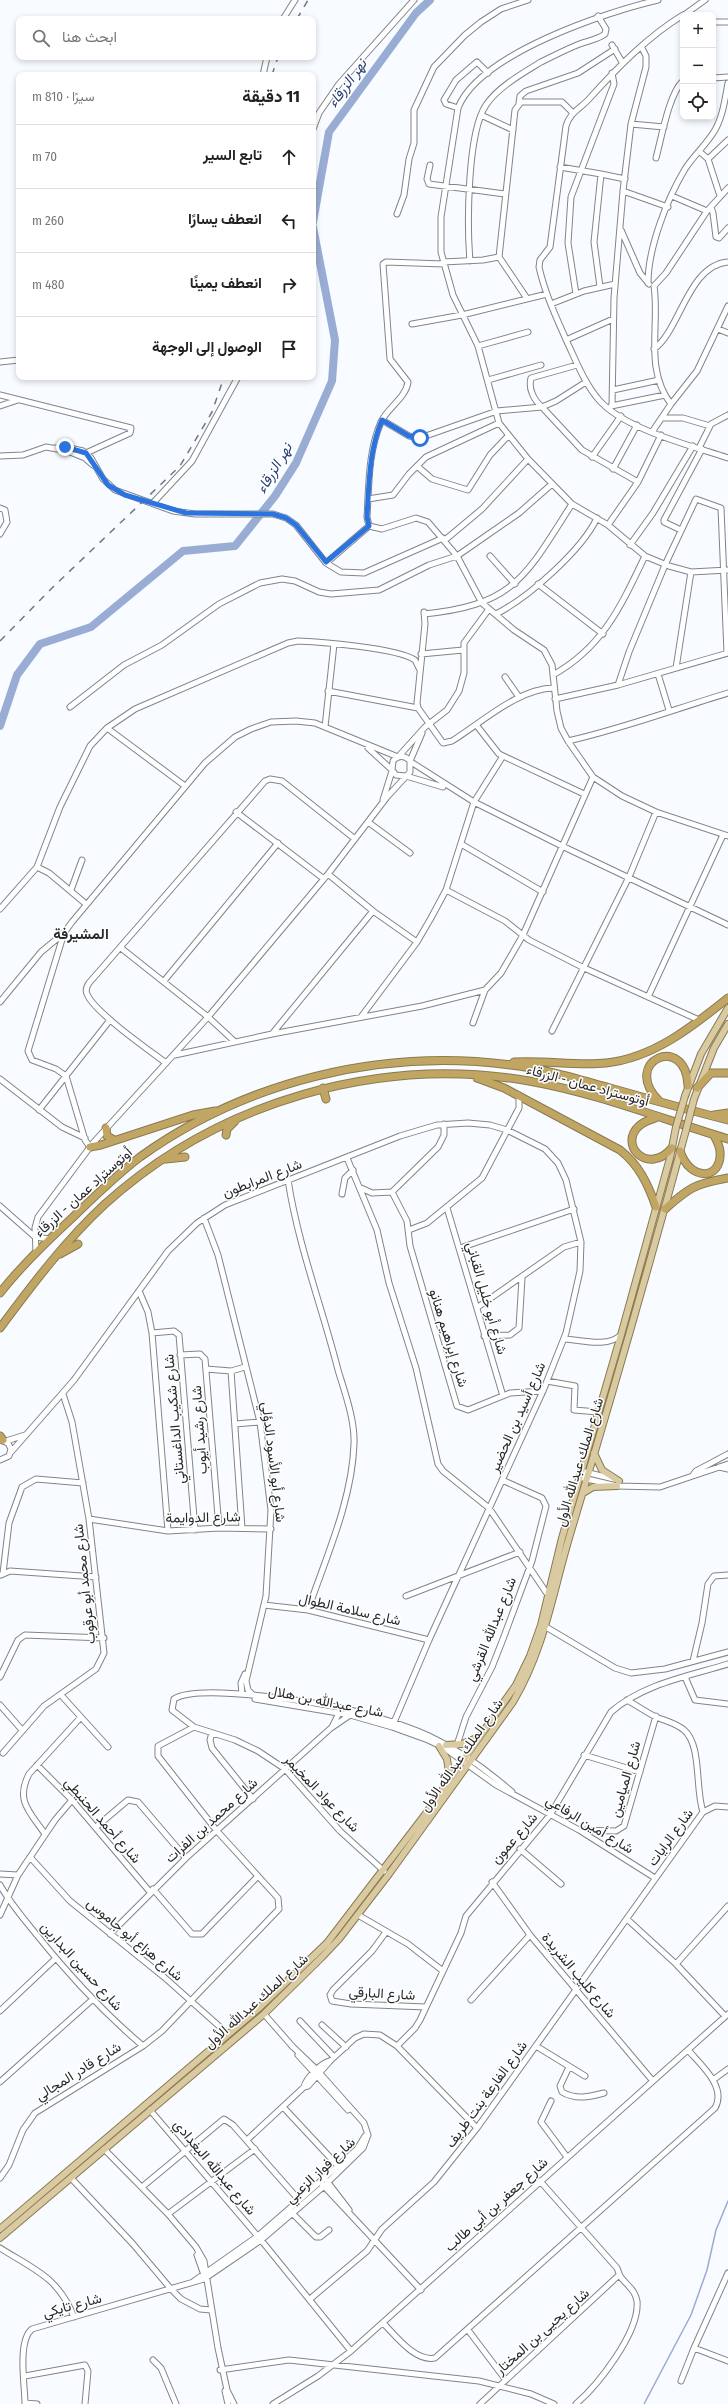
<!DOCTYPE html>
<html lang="ar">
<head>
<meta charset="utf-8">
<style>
	:root { --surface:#fff; --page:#f6f6f6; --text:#222; --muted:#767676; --line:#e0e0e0 }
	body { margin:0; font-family:"Fira Sans Condensed",Vazirmatn,sans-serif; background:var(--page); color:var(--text); direction:rtl }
	.controls { position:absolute; right:12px; top:12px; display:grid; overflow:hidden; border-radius:8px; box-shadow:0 2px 6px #0003 }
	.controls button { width:36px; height:36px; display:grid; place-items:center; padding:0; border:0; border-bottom:1px solid var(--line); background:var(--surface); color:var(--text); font:20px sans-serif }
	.stop { position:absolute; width:12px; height:12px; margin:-9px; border:3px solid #2b74e0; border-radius:50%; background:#fff }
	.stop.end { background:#2b74e0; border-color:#fff; box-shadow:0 1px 4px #0008 }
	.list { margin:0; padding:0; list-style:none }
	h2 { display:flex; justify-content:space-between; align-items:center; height:52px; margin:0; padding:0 16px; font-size:17px }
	h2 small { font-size:13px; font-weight:400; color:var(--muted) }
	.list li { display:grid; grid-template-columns:26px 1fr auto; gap:12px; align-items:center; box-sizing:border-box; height:64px; padding:0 16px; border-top:1px solid var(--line) }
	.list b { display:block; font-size:15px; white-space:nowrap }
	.list em { font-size:13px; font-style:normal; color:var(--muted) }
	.icon { flex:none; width:22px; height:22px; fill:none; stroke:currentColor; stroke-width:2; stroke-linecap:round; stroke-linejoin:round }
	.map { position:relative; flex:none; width:728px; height:2404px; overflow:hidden; direction:ltr }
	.search { position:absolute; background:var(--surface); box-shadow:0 2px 6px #0003; left:16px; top:16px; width:300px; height:44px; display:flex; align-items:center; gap:10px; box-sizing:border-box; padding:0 14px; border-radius:8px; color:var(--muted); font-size:15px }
	.panel { position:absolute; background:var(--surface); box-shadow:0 2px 6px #0003; left:16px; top:72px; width:300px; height:308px; border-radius:8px; direction:rtl }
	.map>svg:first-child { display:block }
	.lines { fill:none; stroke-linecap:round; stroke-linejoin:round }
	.stream { stroke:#99acd3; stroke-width:1.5 }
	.river { stroke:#99acd3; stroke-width:8 }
	.minor-casing { stroke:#818589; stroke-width:7 }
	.major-casing { stroke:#8b7a4f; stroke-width:8 }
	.highway-casing { stroke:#8b7a4f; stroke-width:9 }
	.minor { stroke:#fff; stroke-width:5 }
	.major { stroke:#d9caa1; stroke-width:6 }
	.highway { stroke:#c0a662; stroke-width:7 }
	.rail { stroke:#747679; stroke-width:1.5; stroke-dasharray:7 7; stroke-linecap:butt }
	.major-bridge-casing { stroke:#8b7a4f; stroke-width:8; stroke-linecap:butt }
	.major-bridge { stroke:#d9caa1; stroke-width:6 }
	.route { stroke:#2b74e0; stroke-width:5 }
	.labels { text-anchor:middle; stroke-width:3; stroke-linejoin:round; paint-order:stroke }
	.street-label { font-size:14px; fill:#28292b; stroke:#fff }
	.water-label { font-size:15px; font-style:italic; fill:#2b4174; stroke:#fff }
	.neighbourhood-label { font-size:15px; font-weight:bold; fill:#28292b; stroke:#fff }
</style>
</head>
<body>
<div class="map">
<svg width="728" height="2404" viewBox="0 0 728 2404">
	<rect width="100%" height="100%" fill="#f8fbff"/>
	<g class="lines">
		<path class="stream" d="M644,2404L691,2315L707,2270L716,2230L728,2201"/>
		<path class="river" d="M313,222L329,132L416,13L430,0
			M0,726L17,675L40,644L91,627L183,551L235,546L275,496L296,463L332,381L335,340L313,227"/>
		<defs>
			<path id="minor" d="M658,0C606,12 479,54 458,108L441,217V252L453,295L478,346L499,423L528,459L572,504L608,525L645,556L669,566L691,572L728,570
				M683,15C647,37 617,68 589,99C580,109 570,112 566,126L550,247L540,260L539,267C545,294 557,319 568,344C577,363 585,384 599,400C624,429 692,446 728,458
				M684,15L705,0
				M283,19L295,0
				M713,22H728
				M612,45L622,62
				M263,75L267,57
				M713,78L728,77
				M519,103L520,96L526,91L578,73L615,49
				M458,108L446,104L444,100L456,80L477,62L488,73
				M481,115L513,130
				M631,124L664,127
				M313,129L319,113L339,84L414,0
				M699,151L708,159L720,196
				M656,158C661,140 669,93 683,81
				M708,159L728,140
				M430,165L427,179L429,184L505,194
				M560,167L601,174L594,242L600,287
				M601,174L625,179
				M623,191L668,207
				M672,196L707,211
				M711,207L713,213L716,237L719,238L728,228
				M397,214L404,195L409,159L414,143V110L434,67L465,35L481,22L501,9L528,0
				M621,230L640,273L649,284
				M470,261C467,226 467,133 486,105C498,87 523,73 541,62C553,56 565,50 577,45C586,41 597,40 605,34L606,29L598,16
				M443,262L483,260L499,257
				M444,264L386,262L383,264L390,359L408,382C406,398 387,408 381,422C368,452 369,486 367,517L369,526L382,529L416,518L428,522L457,556L482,603L514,630L544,650L552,665L557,711L561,728L568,741L593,777L622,796L656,812L728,836
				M648,283C648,248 667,199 685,169C694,155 707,144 715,130C723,116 725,99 728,83
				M576,294L568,243L571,197L614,84L612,73
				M526,297L499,257L515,110L521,102H562L573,113
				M551,304L584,291L615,284
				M412,324L462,315L547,294
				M718,329L728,333
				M566,340L613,319
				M478,346L528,332
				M654,349C680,331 688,265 728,262
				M0,362L19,360
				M577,365L531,378C528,389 534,400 542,407L556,401L586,382
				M488,380L541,365
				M613,390L659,380
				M0,395L131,428L130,433L86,453
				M671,404C644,369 660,325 654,286L666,273L707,211L728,188
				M0,406L18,400
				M611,406L665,395
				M612,406L614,298L623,191L631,124L646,67V56L642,48
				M662,418H683L710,426
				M382,420L409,436L420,438L497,411L542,407L582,450L638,482
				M652,432L671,404L697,371L728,306
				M55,448L65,447L83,451L91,458L103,479L115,490L173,511L195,514H273L286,518L296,525L326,563L341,572L364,573L443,538
				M699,448L711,424L728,415
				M65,450L85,458L93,465
				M0,456L23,455L46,447L57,449
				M592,457L621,416
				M417,466L432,479L468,490L490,455L508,436
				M613,469L637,425
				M368,499L393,495L409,474L426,457L499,423
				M153,503L192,461L238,377
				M0,508L5,510L7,522L0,534
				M608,525L638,482L661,435
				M681,530L664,522V520L702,449
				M445,540L482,509L528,459
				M630,545L653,513L693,446
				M490,556L515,584
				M326,563L369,526
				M538,584L603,634
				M424,612L425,624L417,703L418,708L443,743L452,741C481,723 519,688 554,688
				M424,614C516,605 526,575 572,504
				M496,614C528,598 582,550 597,518
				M421,654L463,650
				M676,668L691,572
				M658,674L669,710
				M553,675C603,647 621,606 645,556
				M505,677L519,697
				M618,685L629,652L665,565L696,499L721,508L727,653
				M328,691L418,708
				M555,699L618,685L728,653
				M70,707L124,665L162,645L219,604L260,583L282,579L295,581L319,592L331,594L379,590L429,565L457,556L519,513L552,484
				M477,726L499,754L584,794
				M325,727L334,644
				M107,728L185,786
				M568,741C622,729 675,709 728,693
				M368,748L392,770
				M398,757L425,727L447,710L459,691L464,673V643L489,609
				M410,761L422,733
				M411,762L474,802L562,846L728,925
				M406,776L443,787
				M383,800L392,771
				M236,812L324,879
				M368,822L410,853
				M461,844L543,892
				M37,867L49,873L86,904
				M328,874L373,911L417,942
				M71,890L82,860
				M446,890L505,921L529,940L582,967L699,1020
				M0,909L37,867L60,807L90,746L107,728L135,709L288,643L298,641C322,642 397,648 415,660L420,670
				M121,948L208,1017L234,1041
				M164,981L278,843
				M648,997L723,835
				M0,1002L41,952L64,933
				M361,1017L417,942L431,918L446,890L474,802L503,756
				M473,1023L485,990
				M552,1031L629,877L656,812
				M272,1034L373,911
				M175,1055L272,1034L422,1006L485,990L501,973L523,935L593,777
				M166,1063C149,1050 94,1012 87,994C85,990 87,986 89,983L265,781L270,779L282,781L355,839
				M0,1079L62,1127L85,1138
				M39,1110L110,1020
				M90,1147L85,1140L66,1076L56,1069L32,1060L28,1051L64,933L72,922L205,763L235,737L251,729L271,722L296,721L315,723L398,757
				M347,1158L377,1230L389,1283L416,1368L438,1464L443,1471L489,1508L548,1595
				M288,1180C298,1245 322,1307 338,1370C345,1393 355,1420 354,1444C352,1501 326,1557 308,1610
				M361,1188L372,1193L392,1192L438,1147L444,1135V1124
				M392,1192L407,1221L410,1246L457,1406L468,1410L510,1393L543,1391
				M342,1194L345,1178L353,1170
				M0,1206L35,1237L50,1239
				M447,1208L503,1396
				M204,1218L218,1255L260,1422L271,1510L266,1596L246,1681L248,1690L253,1695
				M409,1230L427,1223L482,1178L519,1108V1095
				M460,1248L574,1209
				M36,1252L35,1228L38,1217L93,1143L208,1017L328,874L387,797L410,772V761C405,755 398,755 393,761L392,770L396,775L405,776
				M139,1291L148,1312L152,1333L168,1531
				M478,1307L564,1247L581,1242
				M152,1333L174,1331L179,1335L195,1530
				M484,1336L510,1335L519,1328L522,1278
				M565,1339C582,1340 607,1348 621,1335
				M180,1355L200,1354L205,1359L219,1528
				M206,1369L231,1371L245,1367
				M231,1371L242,1528
				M547,1381L575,1386L574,1410L598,1412
				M235,1424L260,1422
				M6,1441L25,1435
				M11,1452L74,1380L168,1251L197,1223L225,1205L400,1136L437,1125L468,1123L490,1125L507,1130L545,1149L558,1163L566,1180L581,1242L580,1271L566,1333L543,1391L429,1640L392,1727
				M0,1460L9,1456L11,1449L8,1443L1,1440
				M719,1467L728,1469
				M585,1472L614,1479
				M693,1475L696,1471L728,1454
				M583,1478L617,1486L660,1487L728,1464
				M89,1519L168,1531L219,1528L271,1529
				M3,1573L9,1523L22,1487L36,1479L83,1483
				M1,1575L10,1571L96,1577
				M406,1596L520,1552
				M264,1605L308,1610L429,1640
				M546,1627L615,1668L631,1673L665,1669L728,1652
				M693,1661L702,1623L708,1584L714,1576L728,1575
				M0,1677L18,1640L25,1635L104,1638
				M685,1677L695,1700L728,1704
				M242,1694L241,1683L245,1674
				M61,1695L108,1747
				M255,1699L350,1715L392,1727L428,1740L443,1747L496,1785L579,1830L655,1878
				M627,1700C636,1705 646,1712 656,1717C666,1721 676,1723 684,1730C702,1745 695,1789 703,1812
				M0,1705L22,1730
				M332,1727L340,1711
				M212,1733L210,1740L212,1748L253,1799
				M457,1745L466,1717L492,1667L503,1639L532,1561L546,1506L542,1498L502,1480
				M3,1753L44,1706L96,1669L104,1653L89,1519L72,1422L63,1394
				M584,1755L640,1772
				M37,1765L72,1800L150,1892
				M96,1827L128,1800L138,1802L186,1858
				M579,1830L616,1831L624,1826L656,1716
				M45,1834C30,1812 15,1801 29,1774L81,1717
				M520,1849L561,1884
				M30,1857L70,1901L164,1977L228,2034
				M384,1871L340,1831L285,1769L258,1751L235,1740L194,1727L172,1710L174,1699C198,1683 311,1702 342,1708C371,1715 402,1724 429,1736C459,1750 488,1771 512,1792
				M0,1874L18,1875
				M492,1882L530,1935L652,2080
				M0,1885C10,1903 23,1918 36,1934C68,1974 104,2013 143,2046
				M153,1889L192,1934H202L258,1876
				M0,1915L18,1875L55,1820L72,1800
				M358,1915L408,1944L443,1971
				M627,1919L676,1964L725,2016
				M386,1932L372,1951L333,1990L330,1995L332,2001L351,2004L426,2007
				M110,1934L186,1858L331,1728L350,1715
				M676,1964L728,1906
				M471,2000L530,1935
				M0,2011L55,1959
				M264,2014L293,2047
				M300,2021L334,2057
				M322,2025L346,2047
				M397,2046L415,2028L420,2020L461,1933L466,1916L550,1815L611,1712C643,1684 689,1676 728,1664
				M536,2046L585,2076
				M298,2055L348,2110
				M569,2067L560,2086L562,2092C576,2100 589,2097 604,2093
				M713,2080L728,2069
				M0,2082L93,1999
				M304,2087C306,2078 321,2063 330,2061
				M551,2101L541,2122L567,2157
				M284,2108L339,2167
				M150,2110L261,2240L351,2351
				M247,2140L304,2087L308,2086L330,2061L355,2038L364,2034L380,2035L397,2046L477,2128
				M104,2149L168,2214L196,2247L204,2261L218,2348L227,2390L234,2404
				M0,2178L9,2165L23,2130L35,2113L143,2046L162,2031L279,1909L278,1898L217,1831L158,1756V1746L194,1727
				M71,2178L133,2244L171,2289L181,2299L200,2309L211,2310
				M326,2180L349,2210
				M540,2181L617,2268C618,2270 619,2274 620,2276C626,2285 635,2289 637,2301C640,2332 598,2385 576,2404
				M322,2184L421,2290
				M142,2187L224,2119L233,2125L299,2200
				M291,2212L316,2237H320L329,2230
				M168,2214L255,2149
				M0,2248C35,2270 58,2277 74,2317
				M197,2255L204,2275
				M194,2281L258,2236L289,2209L357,2149L365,2136
				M310,2299L367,2251L382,2229L434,2182L477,2128L703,1812L715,1806L728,1807
				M383,2323C396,2336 415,2362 435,2358L715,2108C727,2087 701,2065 688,2050
				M468,2330L505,2379
				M694,2348L728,2273
				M153,2360L161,2368L176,2404
				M220,2370L289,2360L479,2381L531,2394L554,2404
				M25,2376L85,2365L88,2371L85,2404
				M681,2381L694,2348L728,2361
				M225,2391L228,2404
				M25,2403L37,2404
				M25,2404C25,2386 17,2341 32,2329L204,2279L261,2240L324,2186L363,2148L368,2135L364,2123L317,2070L291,2045
				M273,2404L318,2376L351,2351L728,2014
				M480,2404L619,2275"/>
			<path id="major" d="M685,1096L701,1054L728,1008
				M694,1099L714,1048L728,1024
				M594,1453L602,1470L619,1481
				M583,1493L593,1487L617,1486
				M446,1745L462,1744L479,1737
				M439,1746L447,1759L450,1779
				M0,2229L258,2009L327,1943L424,1816L516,1685L530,1656L541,1625L562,1538L621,1335L670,1158L676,1127
				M0,2238L264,2014L322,1957L339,1939L389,1874L513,1702C546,1646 553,1589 572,1528C612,1396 650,1263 686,1130"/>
			<path id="highway" d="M514,1062C545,1060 576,1066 606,1063C653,1058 692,1027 728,998
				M477,1078L504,1088L620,1150C639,1165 648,1184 656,1207
				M323,1088L326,1099
				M697,1088L711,1073H728
				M659,1101C620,1061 686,1032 688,1086
				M714,1115L728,1113
				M658,1117C652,1119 644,1121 639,1126C618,1145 648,1176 672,1148
				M106,1128L107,1136L114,1140
				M226,1135L227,1129L235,1121
				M90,1147L101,1145L193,1115L215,1111
				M680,1151C690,1182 722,1180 720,1152C720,1146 716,1140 714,1135
				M166,1159L185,1157
				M665,1209C690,1187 695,1184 728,1178
				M60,1254L78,1244
				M0,1293C21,1266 45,1243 70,1220C93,1198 115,1176 140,1157C246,1081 381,1048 511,1065C545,1069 577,1079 610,1088C649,1099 689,1110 728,1120
				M0,1328C32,1285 65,1241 105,1204C218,1102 378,1055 529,1081C597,1093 662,1119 728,1139
				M0,1436L3,1440"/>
		</defs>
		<use href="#minor" class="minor-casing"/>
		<use href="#major" class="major-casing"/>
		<use href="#highway" class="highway-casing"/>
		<use href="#minor" class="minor"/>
		<use href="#major" class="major"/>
		<use href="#highway" class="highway"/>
		<path class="rail" d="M297,19L308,0
			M272,75L278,57
			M0,641L51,589L180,466L212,412L224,377"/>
		<defs>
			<path id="major-bridge" d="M676,1127L685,1096
				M686,1130L694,1099"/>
		</defs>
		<use href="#major-bridge" class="major-bridge-casing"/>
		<use href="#major-bridge" class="major-bridge"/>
	</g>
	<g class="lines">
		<path class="route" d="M65,447L86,453L108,485L125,495L186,513L273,514L286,518L296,525L326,562L369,526L367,517C369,484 369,450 382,420L409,436L420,438"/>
	</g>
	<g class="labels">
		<g class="street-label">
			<text transform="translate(588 1085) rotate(15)" y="5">أوتوستراد عمان - الزرقاء</text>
			<text transform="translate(262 1178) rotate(-21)" y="5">شارع المرابطون</text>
			<text transform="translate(83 1192) rotate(-42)" y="5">أوتوستراد عمان - الزرقاء</text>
			<text transform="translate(487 1298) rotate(74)" y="5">شارع أبو خليل القباني</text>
			<text transform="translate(449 1338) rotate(73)" y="5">شارع إبراهيم هنانو</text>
			<text transform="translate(517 1417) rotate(-66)" y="5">شارع أسيد بن الحضير</text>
			<text transform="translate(174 1419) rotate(-95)" y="5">شارع شكيب الداغستاني</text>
			<text transform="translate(199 1430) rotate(-94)" y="5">شارع رشيد أيوب</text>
			<text transform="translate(274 1462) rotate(83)" y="5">شارع أبو الأسود الدؤلي</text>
			<text transform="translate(579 1462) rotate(-73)" y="5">شارع الملك عبدالله الأول</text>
			<text transform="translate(203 1517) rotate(-1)" y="5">شارع الدوايمة</text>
			<text transform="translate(84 1584) rotate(-96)" y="5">شارع محمد أبو عرقوب</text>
			<text transform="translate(350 1609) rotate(13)" y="5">شارع سلامة الطوال</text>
			<text transform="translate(491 1629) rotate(-68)" y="5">شارع عبدالله القرشي</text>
			<text transform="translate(326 1701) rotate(11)" y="5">شارع عبدالله بن هلال</text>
			<text transform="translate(461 1755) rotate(-55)" y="5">شارع الملك عبدالله الأول</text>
			<text transform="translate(625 1779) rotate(-74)" y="5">شارع الميامين</text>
			<text transform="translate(322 1793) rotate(46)" y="5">شارع عواد المخيمر</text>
			<text transform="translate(103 1820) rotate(49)" y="5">شارع أحمد الحنيطي</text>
			<text transform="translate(211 1820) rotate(-42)" y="5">شارع محمد بن الفرات</text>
			<text transform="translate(590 1824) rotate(31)" y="5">شارع أمين الرفاعي</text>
			<text transform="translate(670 1837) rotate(-54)" y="5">شارع الرايات</text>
			<text transform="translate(514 1838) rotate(-49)" y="5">شارع عمون</text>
			<text transform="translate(135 1939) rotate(40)" y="5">شارع هزاع أبو جاموس</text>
			<text transform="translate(82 1966) rotate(48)" y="5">شارع حسين البدارين</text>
			<text transform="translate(579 1975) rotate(50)" y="5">شارع كليب الشريدة</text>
			<text transform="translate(382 1993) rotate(3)" y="5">شارع البارقي</text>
			<text transform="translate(256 2001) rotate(-42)" y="5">شارع الملك عبدالله الأول</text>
			<text transform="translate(78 2071) rotate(-32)" y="5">شارع قادر المجالي</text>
			<text transform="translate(486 2094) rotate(-54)" y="5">شارع الفارعة بنت طريف</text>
			<text transform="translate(215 2167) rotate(50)" y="5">شارع عبدالله البغدادي</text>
			<text transform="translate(320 2170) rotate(-43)" y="5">شارع فواز الزعبي</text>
			<text transform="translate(496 2204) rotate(-42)" y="5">شارع جعفر بن أبي طالب</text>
			<text transform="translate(72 2305) rotate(-15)" y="5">شارع تايكي</text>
			<text transform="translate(542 2331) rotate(-42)" y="5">شارع يحيى بن المختار</text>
		</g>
		<g class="water-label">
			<text transform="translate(347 83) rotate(-54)" y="5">نهر الزرقاء</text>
			<text transform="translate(274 468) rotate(-59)" y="5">نهر الزرقاء</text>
		</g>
		<g class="neighbourhood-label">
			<text x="81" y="939">المشيرفة</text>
		</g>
	</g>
</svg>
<div class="controls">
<button>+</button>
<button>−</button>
<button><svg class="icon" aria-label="locate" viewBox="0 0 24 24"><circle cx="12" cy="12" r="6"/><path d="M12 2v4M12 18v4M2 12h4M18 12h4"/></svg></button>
</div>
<div class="stop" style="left:420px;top:438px"></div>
<div class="stop end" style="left:65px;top:447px"></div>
<div class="search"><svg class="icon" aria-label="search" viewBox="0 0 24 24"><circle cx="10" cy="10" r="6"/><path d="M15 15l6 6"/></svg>ابحث هنا</div>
<section class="panel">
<h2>11 دقيقة<small>سيرًا · 810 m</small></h2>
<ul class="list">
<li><svg class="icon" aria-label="ahead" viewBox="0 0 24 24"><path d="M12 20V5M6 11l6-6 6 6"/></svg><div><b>تابع السير</b></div><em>70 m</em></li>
<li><svg class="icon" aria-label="left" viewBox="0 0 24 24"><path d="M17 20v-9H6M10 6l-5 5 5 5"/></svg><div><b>انعطف يسارًا</b></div><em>260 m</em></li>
<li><svg class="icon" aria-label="right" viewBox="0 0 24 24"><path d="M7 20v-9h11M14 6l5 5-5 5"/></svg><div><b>انعطف يمينًا</b></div><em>480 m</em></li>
<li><svg class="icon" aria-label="arrive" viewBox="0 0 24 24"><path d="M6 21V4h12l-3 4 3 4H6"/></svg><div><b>الوصول إلى الوجهة</b></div></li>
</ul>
</section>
</div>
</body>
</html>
